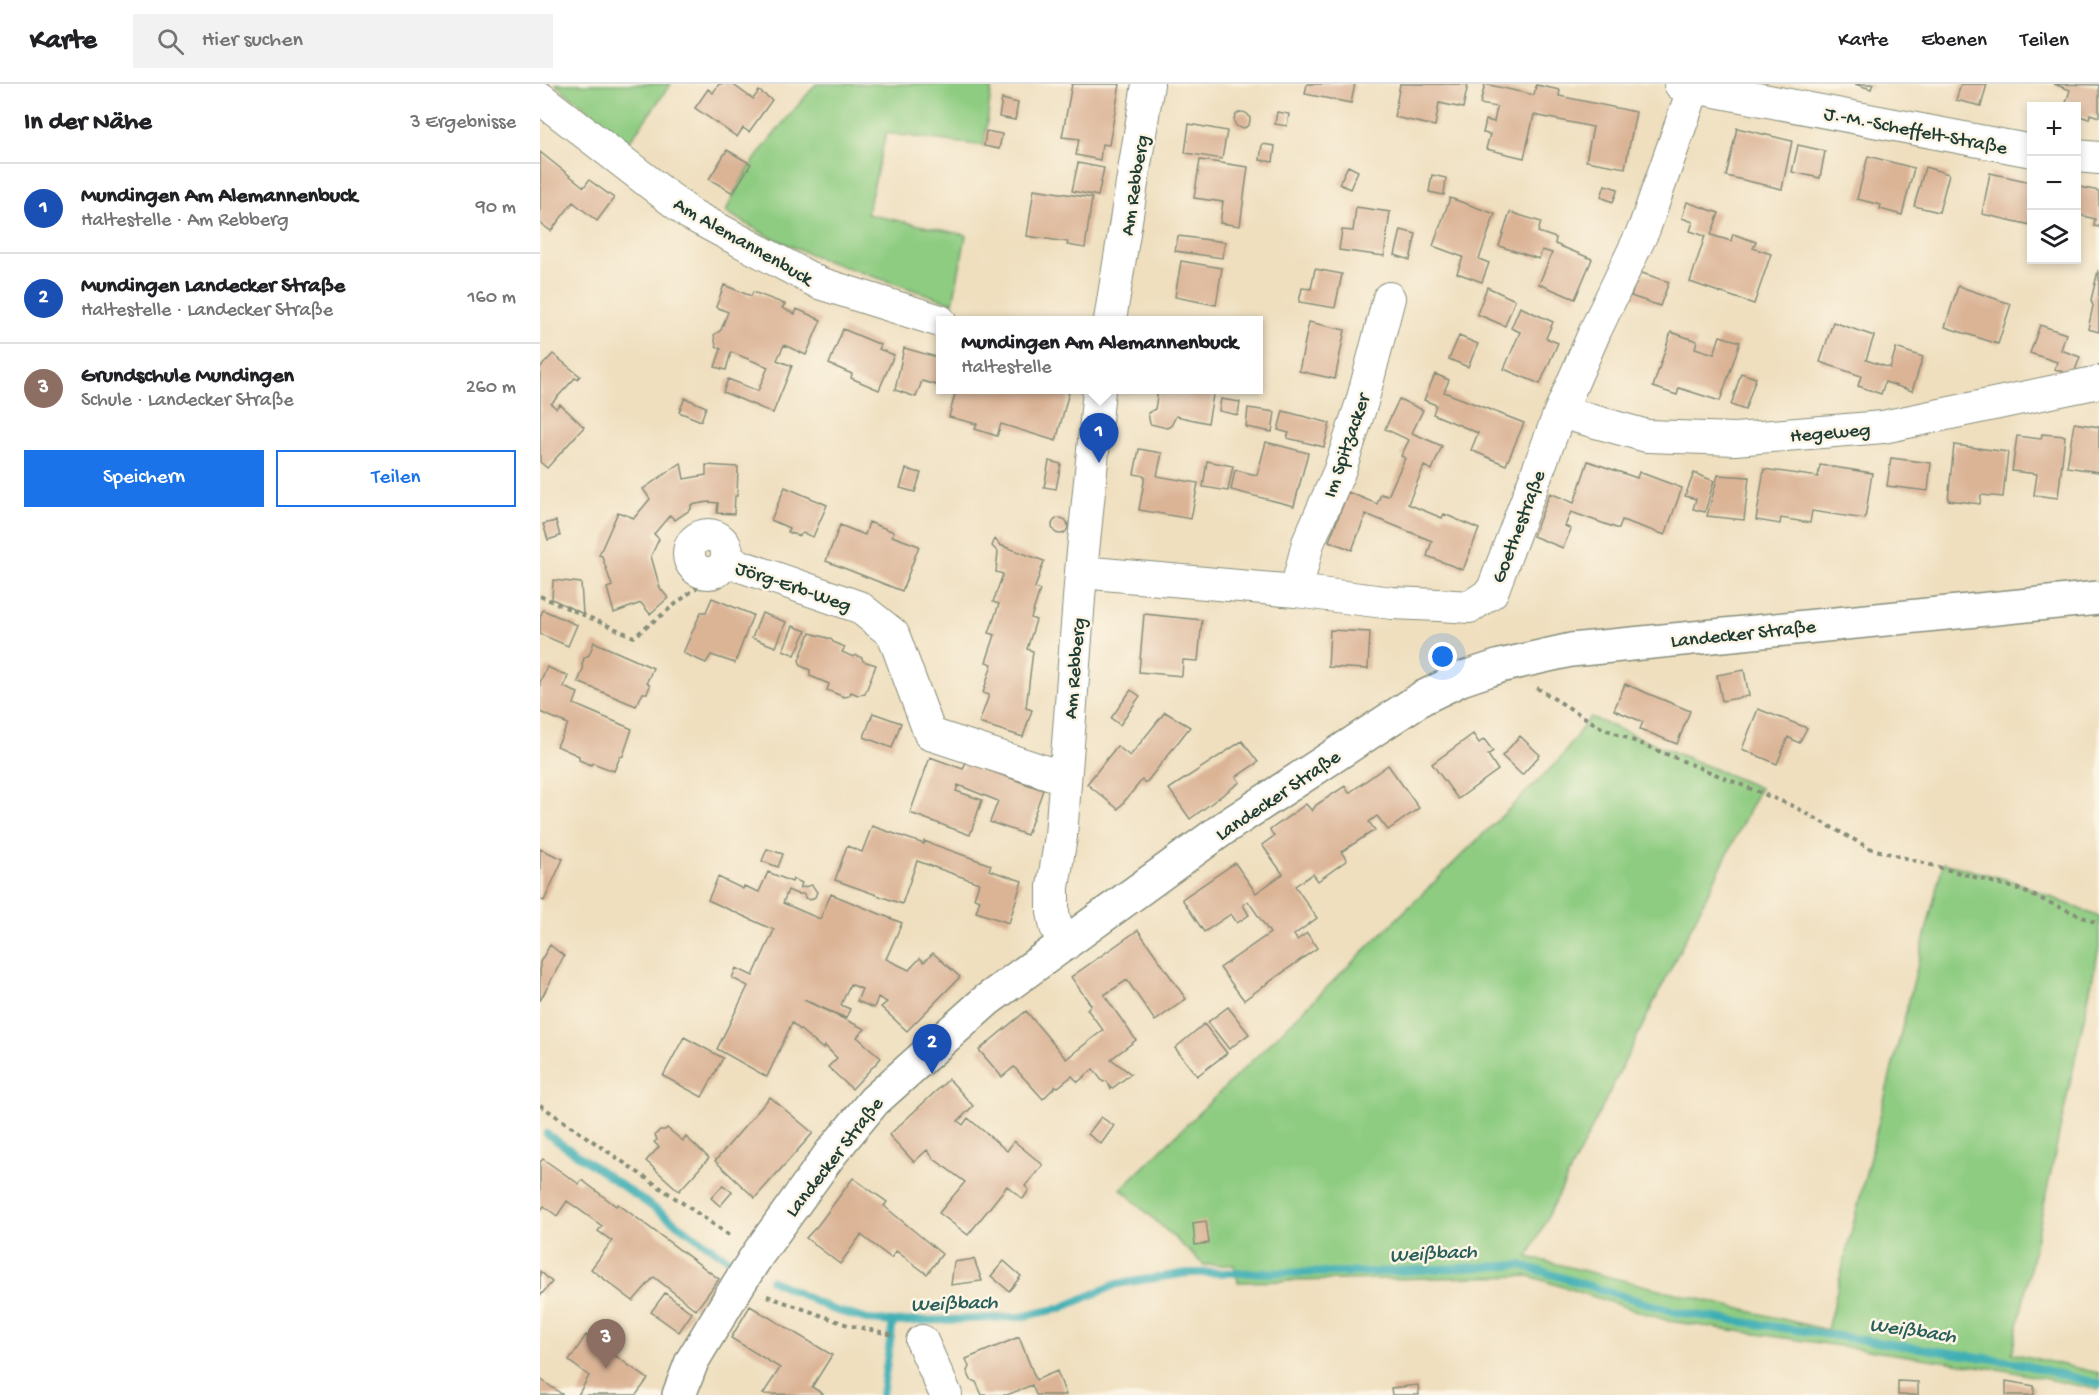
<!DOCTYPE html>
<html lang="de">
<head>
<meta charset="utf-8">
<style>
	:root { --surface:#fff; --page:#f2f2f2; --text:#202124; --muted:#757577; --line:#e0e0e0; --accent:#1a73e8 }
	body { margin:0; font-family:"Gochi Hand",sans-serif; background:var(--page); color:var(--text) }
	.controls { position:absolute; right:18px; top:18px; display:grid; overflow:hidden; border-radius:0px; box-shadow:0 3px 9px #0003 }
	.controls button { width:54px; height:54px; display:grid; place-items:center; padding:0; border:0; border-bottom:2px solid var(--line); background:var(--surface); color:var(--text); font:30px sans-serif }
	.you { position:absolute; left:903px; top:573px; width:21px; height:21px; margin:-15px; border:4px solid #fff; border-radius:50%; background:#1a73e8; box-shadow:0 0 0 9px #1a73e833 }
	.badge { display:grid; place-items:center; width:39px; height:39px; border-radius:50%; background:var(--accent); color:#fff; font-size:20px; font-weight:700 }
	.pin { position:absolute; translate:-50% -50px; filter:drop-shadow(0 2px 3px #0008) }
	.pin::after { content:''; position:absolute; top:32px; width:21px; height:18px; background:inherit; clip-path:polygon(0 0,100% 0,50% 100%) }
	.popup { position:absolute; left:396px; top:232px; width:327px; height:78px; box-sizing:border-box; display:grid; place-content:center; border-radius:0px; background:var(--surface); filter:drop-shadow(0 2px 4px #0005); font-size:20px; white-space:nowrap; color:var(--muted) }
	.popup b { font-size:22px; color:var(--text) }
	.popup::after { content:''; position:absolute; left:50%; top:100%; margin-left:-12px; border:12px solid transparent; border-top-color:var(--surface) }
	.list { margin:0; padding:0; list-style:none }
	h2 { display:flex; justify-content:space-between; align-items:center; height:78px; margin:0; padding:0 24px; font-size:26px }
	h2 small { font-size:20px; font-weight:400; color:var(--muted) }
	.list li { display:grid; grid-template-columns:39px 1fr auto; gap:18px; align-items:center; box-sizing:border-box; height:90px; padding:0 24px; border-top:2px solid var(--line) }
	.list b { display:block; font-size:22px; white-space:nowrap }
	.list p { margin:0; font-size:20px; white-space:nowrap; color:var(--muted) }
	.list em { font-size:20px; font-style:normal; color:var(--muted) }
	.actions { display:flex; gap:12px; padding:18px 24px }
	.actions a { flex:1; padding:14px 0; border:2px solid var(--accent); border-radius:0px; text-align:center; font-size:21px; color:var(--accent) }
	.actions .main { background:var(--accent); color:#fff }
	.icon { flex:none; width:33px; height:33px; fill:none; stroke:currentColor; stroke-width:2; stroke-linecap:round; stroke-linejoin:round }
	.map { position:relative; flex:none; width:1559px; height:1311px; overflow:hidden }
	header { display:flex; align-items:center; gap:36px; box-sizing:border-box; height:84px; padding:0 30px; background:var(--surface); border-bottom:2px solid var(--line) }
	header strong { font-size:28px }
	nav { display:flex; gap:33px; margin-inline-start:auto; font-size:21px }
	.search { width:420px; height:54px; background:var(--page); display:flex; align-items:center; gap:15px; box-sizing:border-box; padding:0 21px; border-radius:0px; color:var(--muted); font-size:22px }
	main { display:flex }
	aside { flex:1; background:var(--surface) }
	.map>svg:first-child { display:block }
	.green { fill:#8ecc81; stroke:#56845a; stroke-width:1.5 }
	.lines { fill:none; stroke-linecap:round; stroke-linejoin:round }
	.stream { stroke:#3caeb4; stroke-width:8 }
	.building { fill:#dbb496 }
	.minor-casing { stroke:#878e7a; stroke-width:34 }
	.tertiary-casing { stroke:#878e7a; stroke-width:36 }
	.path { stroke:#878e7a; stroke-width:4; stroke-dasharray:4.5 4.5; stroke-linecap:butt }
	.minor { stroke:#fff; stroke-width:32 }
	.tertiary { stroke:#fff; stroke-width:33 }
	.labels { text-anchor:middle; stroke-width:5; stroke-linejoin:round; paint-order:stroke }
	.street-label { font-size:20px; fill:#1f3d34; stroke:#fcf5e5 }
	.water-label { font-size:21px; font-style:italic; fill:#285f5a; stroke:#fcf5e5 }
</style>
</head>
<body>
<header>
<strong>Karte</strong>
<div class="search"><svg class="icon" aria-label="search" viewBox="0 0 24 24"><circle cx="10" cy="10" r="6"/><path d="M15 15l6 6"/></svg>Hier suchen</div>
<nav><a>Karte</a><a>Ebenen</a><a>Teilen</a></nav>
</header>
<main>
<aside>
<h2>In der Nähe<small>3 Ergebnisse</small></h2>
<ul class="list">
<li><span class="badge" style="background:#1a4fb4">1</span><div><b>Mundingen Am Alemannenbuck</b><p>Haltestelle · Am Rebberg</p></div><em>90 m</em></li>
<li><span class="badge" style="background:#1a4fb4">2</span><div><b>Mundingen Landecker Straße</b><p>Haltestelle · Landecker Straße</p></div><em>160 m</em></li>
<li><span class="badge" style="background:#8d6e63">3</span><div><b>Grundschule Mundingen</b><p>Schule · Landecker Straße</p></div><em>260 m</em></li>
</ul>
<div class="actions"><a class="main">Speichern</a><a>Teilen</a></div>
</aside>
<div class="map">
<svg width="1559" height="1311" viewBox="0 0 1559 1311">
	<rect width="100%" height="100%" fill="#fcf5e5"/>
	<filter id="ink" filterUnits="userSpaceOnUse"><feTurbulence type="fractalNoise" baseFrequency=".0167" numOctaves="2"/><feDisplacementMap in="SourceGraphic" scale="12" xChannelSelector="R" yChannelSelector="G"/><feConvolveMatrix kernelMatrix="1 2 1 2 8 2 1 2 1" color-interpolation-filters="sRGB"/></filter>
	<filter id="wash" filterUnits="userSpaceOnUse"><feTurbulence type="fractalNoise" baseFrequency=".008" numOctaves="4" result="noise"/><feDisplacementMap in="SourceGraphic" scale="24" xChannelSelector="R" yChannelSelector="G"/><feGaussianBlur stdDeviation="1.35" result="paint"/><feColorMatrix in="noise" values="0 0 0 0 0 0 0 0 0 0 0 0 0 0 0 0 0 1.4 0 .05"/><feComposite in="paint" operator="in"/></filter>
	<g filter="url(#wash)">
		<rect width="100%" height="100%" fill="#efdfbf"/>
		<path class="green" d="M15,0H131L89,58Z
			M276,0H452L444,62L346,49L327,130L426,151L413,219L281,175L226,151L186,128C205,79 243,40 276,0Z
			M1050,633L1220,704L988,1173L1287,1246L1403,779L1473,797L1559,833V864L1472,1269L1559,1289V1306L1464,1286L1129,1237L989,1192L698,1198L694,1181H664L581,1105L1020,675Z"/>
		<g class="lines">
			<path class="stream" d="M7,1050L188,1175
				M231,1196L291,1225L329,1236L353,1238L480,1233L521,1224L577,1200L647,1189L837,1188L981,1181L1135,1228L1473,1278L1559,1300
				M342,1311L353,1238"/>
		</g>
		<g id="blocks">
			<path class="building" d="M179,0H192L213,15L219,7L232,16L209,48L203,44L197,53L155,24L168,5L173,9Z
				M532,0H580L569,61L562,60L560,76L536,71L539,55L522,53Z
				M767,0H815L811,19L765,10Z
				M860,0H928L923,24L899,19L895,42L854,33Z
				M945,0L994,11L996,1L1020,6L1019,12L1096,28L1085,84L1046,77L1053,43L994,31L984,74L946,65L950,50L943,49L946,36L954,38L957,23L940,20Z
				M1315,0H1333L1331,5Z
				M1421,0H1447L1441,22L1416,16Z
				M1514,0L1559,1V33L1550,30L1549,35L1536,31V22H1525L1530,6Z
				M462,15L478,19L475,36L459,33Z
				M694 36a8 8 0 1 1 16 0a8 8 0 1 1-16 0Z
				M737,28L749,30L747,42L735,40Z
				M649,40L687,47L682,75L645,69Z
				M1197,44L1252,57L1242,105L1186,92Z
				M446,47L462,50L459,65L444,62Z
				M722,60L735,62L733,78L720,76Z
				M1258,61L1285,67L1280,94L1252,88Z
				M187,66L211,80L193,109L169,95Z
				M0,68L44,103L49,96L74,114L57,137L33,118L11,147L0,139Z
				M1328,72L1374,84L1362,131L1340,125L1341,121L1317,115Z
				M660,76L708,83L700,142L680,139L683,118L654,114Z
				M538,79L564,84L558,112L532,107Z
				M808,82L818,87L810,105L799,100Z
				M1385,83L1409,90L1399,128L1374,122Z
				M1450,89L1491,98V141L1442,130Z
				M892,91L906,94L904,111L889,108Z
				M1065,101L1078,105L1073,118L1061,113Z
				M1536,102L1559,107V143L1554,142L1555,135L1536,130Z
				M494,105L552,114L545,164L527,161L528,158L487,152Z
				M910,114L955,130L939,175L949,179L942,198L917,189L923,173L893,162Z
				M1147,118L1179,129L1171,151L1191,157L1193,150L1216,158L1213,164L1231,170L1214,220L1150,198L1165,152L1150,147L1153,138L1142,134Z
				M816,123L850,128L844,172L799,166L802,146L813,147Z
				M970,128L1001,138L998,148L1016,154L1015,160L1052,175L1035,215L999,200L1012,169L1002,166L999,175L959,162Z
				M861,146L876,150L870,176L855,171Z
				M638,152L685,158L682,174L635,167Z
				M641,177L682,184L676,221L635,213Z
				M775,185L802,190L795,224L759,218L762,204L771,205Z
				M1558,187L1559,188V248L1548,245L1553,222L1551,216Z
				M1099,188L1129,198L1120,222L1091,212Z
				M184,201L211,212L213,208L245,220L242,224L255,230L257,225L281,236L266,271L244,261L237,276L252,282L233,329L183,308L188,295L218,307L228,283L191,268L186,286L175,283L181,265L176,262L174,251L181,246L188,228L176,223Z
				M1418,202L1471,220L1458,260L1405,243Z
				M947,203L975,216L965,242L937,230Z
				M980,223L1013,238L1006,254L1018,259L1000,300L964,285L980,248L971,244Z
				M769,238L805,246L795,295L759,287Z
				M1293,238L1334,252L1326,276L1350,284L1356,264L1383,273L1372,307L1345,298L1341,310L1318,302L1321,292L1280,278Z
				M1500,241L1526,250L1521,266L1540,273L1533,292L1515,285L1517,278L1490,269Z
				M303,245L341,261L339,265L354,271L339,306L311,294L312,290L289,280Z
				M1131,248L1157,257L1155,264L1174,270L1180,252L1200,258L1180,317L1139,304L1137,311L1113,303Z
				M919,252L938,260L928,283L909,275Z
				M364,264L400,274V302L382,297L376,313L355,306Z
				M13,270L40,292L37,295L35,294L11,320L16,324L20,320L44,343L7,384L0,378V284Z
				M1201,289L1216,294L1205,326L1191,321Z
				M895,290L909,296L904,308L984,339L966,381L931,366L938,349L893,330L896,321L884,316Z
				M416,306H518L529,308L516,357L461,340L457,352L435,345L437,340L409,333Z
				M618,306H674L668,339L636,332L631,342L627,344L610,340L608,329L615,325Z
				M693,306H710L709,310Z
				M145,314L166,323L161,337L139,328Z
				M681,315L700,318L698,331L679,327Z
				M859,315L883,326L872,349L902,362L892,386L884,382L868,420L902,434L904,430L939,445L923,486L887,472L892,457L826,430L812,466L789,457L808,408L837,420L841,410L848,412L865,374L861,372L869,356L845,345Z
				M708,324L735,328L732,348L706,343Z
				M743,327L790,339L784,363L747,354L749,349L738,346Z
				M1534,339L1559,343V388L1527,383Z
				M1502,350L1525,352L1518,414L1494,411L1497,390L1472,387L1477,352L1501,355Z
				M726,358L768,369L754,422L691,406L695,386L717,391Z
				M1414,361L1468,368L1463,413L1441,411L1440,420L1408,416Z
				M599,365L622,369L617,392L658,399L651,435L599,426L605,392L594,390Z
				M1351,374L1391,379L1388,407L1347,402Z
				M509,377L521,380L516,405L504,403Z
				M667,377L693,382L688,407L663,403Z
				M1048,377L1097,394L1099,388L1142,404L1125,451L1082,436L1079,445L1031,428L1025,442L1031,445L1023,464L993,452L1010,409L1034,419Z
				M141,379L144,395L166,391V381L198,383L197,412H195L194,430L177,429L178,419L168,418L151,421V425L135,436L130,431L114,450L119,455L111,472L120,504L128,514L110,530L101,519L74,529L67,504L72,502L62,472L59,471L78,428L94,434L110,415L103,405Z
				M1280,381L1332,389L1325,435L1272,427L1270,439L1241,434L1240,440L1216,436L1224,385L1278,393Z
				M366,385L381,389L375,408L360,404Z
				M1154,389L1174,397L1165,428L1153,425L1156,415L1145,412Z
				M1178,391L1209,393L1204,436L1167,432Z
				M245,403L287,421L273,453L263,449L259,452L248,448L249,444L231,436Z
				M512 442a8 8 0 1 1 16 0a8 8 0 1 1-16 0Z
				M16,437L20,452L8,456L3,440Z
				M329,438L354,448L352,452L379,462L362,507L286,477L300,441L325,451Z
				M455,455L460,461L504,477L495,504L500,506L491,534L496,536L487,565L493,567L486,624L492,626L483,653L439,639L449,611L443,609L452,580L446,578L455,551L449,549L459,520L453,518L463,490L456,488L458,468L452,462Z
				M13,496L41,499L43,530L12,515Z
				M172,514L213,531L195,579L171,571L166,579L143,569L161,528H166Z
				M3,526L37,541L28,562L0,550V533Z
				M222,529L246,538L236,563L212,554Z
				M604,530L662,536L658,577L643,576L642,592L599,588Z
				M253,542L266,547L255,571L243,566Z
				M790,546L830,548L828,585L788,583Z
				M270,549L291,555L293,558L305,563L302,568L313,573L316,571L322,574L323,577L336,581L325,610L318,611L311,608L309,612L304,613L287,606L289,600L270,592V586L261,582L259,576Z
				M54,558L113,584L107,598L110,602L107,609H103L96,622L38,598L43,585L42,581L44,574L49,571Z
				M7,583L28,592L24,603L38,609L34,620L92,645L83,672L80,673L74,687L53,679L51,681L39,676V672L17,662L28,640L0,628V598Z
				M1204,586L1209,612L1182,617L1177,591Z
				M1085,600L1150,627L1137,660L1100,645L1103,638L1074,626Z
				M591,606L600,612L580,641L571,634Z
				M1218,625L1267,644L1259,659L1248,653L1237,680L1202,665Z
				M625,628L650,643L606,699L602,696L578,725L547,700L577,662L590,672Z
				M333,629L361,639L352,664L324,653Z
				M933,650L939,659L944,655L953,667L948,671L958,686L918,715L892,680Z
				M980,652L1000,671L982,691L962,672Z
				M702,657L718,678L696,693L700,698L650,735L629,705Z
				M390,673L423,685L426,678L503,706L487,751L450,738L458,717L418,701L416,707L442,716L430,751L370,729Z
				M848,681L879,724L848,746L837,732L829,738L835,746L801,768L807,776L778,797L773,790L755,802L777,834L754,851L757,856L767,849L777,864L704,916L680,884L730,849L708,817L703,821L709,831L697,839L691,830L664,848L642,815L695,779L716,809L743,790L722,761L734,752L730,746L766,720L772,727L776,721L805,702L809,709Z
				M332,742L384,760V757L451,781L449,786L482,797L469,839L436,828L440,816L434,814L439,799L377,777L362,820L295,796L307,762L322,768Z
				M0,765L23,775L4,817L0,815Z
				M227,765L243,770L238,783L222,777Z
				M228,788L252,798L253,795L262,799L260,804L272,801L277,808L275,813L270,816L265,814L264,810H257L248,806L243,819L280,835L291,810L362,839L346,875L369,886L380,874L384,878L393,869L420,893L367,947L341,923L347,918L338,913L334,924L317,917L322,905L310,900L301,921L310,925L306,934L264,916L325,945L317,953L341,974L312,1005L288,983L297,974L285,962L283,965L252,939L227,993L177,965L208,902L192,894L196,884L213,892L234,846L168,816L178,793L203,805L204,802L219,808Z
				M598,846L646,915L615,937L587,896L564,911L596,956L571,975L591,990L571,1005L567,997L563,998L553,985L538,998L532,992L518,1003L516,1002L503,1015L474,983L462,993L439,966L486,927L526,975L563,946L547,925L551,921L531,893Z
				M10,861L24,872L0,917V878Z
				M688,923L709,950L689,965L668,938Z
				M664,940L687,969L657,992L635,964Z
				M144,953L183,974L162,1013L123,992Z
				M409,995L433,1022L418,1037L423,1041L428,1034L467,1067L474,1057L503,1081L485,1102L489,1106L483,1115L467,1102L428,1151L399,1129L425,1098L394,1075L387,1066L374,1078L349,1051Z
				M230,1013L273,1049L215,1114L175,1077Z
				M561,1033L574,1042L561,1060L548,1050Z
				M127,1044L143,1057L146,1053L169,1074L139,1107L106,1077L119,1063L114,1058L117,1056L115,1051L120,1046H125Z
				M3,1075L39,1100L42,1096L76,1122L78,1120L179,1195L156,1226L114,1193L93,1217L51,1185L72,1157L58,1147L62,1142L27,1117L17,1132L4,1122L0,1127V1078Z
				M313,1094L347,1118L344,1122L402,1170L387,1190L356,1167L351,1174L321,1151L300,1180L266,1154L278,1141Z
				M183,1101L192,1108L180,1122L171,1114Z
				M666,1137L669,1159L655,1161L653,1139Z
				M434,1175L442,1197L411,1201L414,1178Z
				M464,1177L481,1192L469,1207L451,1192Z
				M0,1187L12,1198L0,1212Z
				M125,1209L152,1229L139,1248L111,1228Z
				M210,1222L292,1271L272,1303L283,1310L282,1311L223,1310L240,1284L191,1254Z
				M46,1251L108,1295L96,1311H38L49,1292L29,1277Z
				M479,1253L496,1296L517,1287L526,1311H496L492,1301L467,1311H442L436,1298L431,1296L427,1287L429,1283L426,1275Z
				M0,1295L23,1311H0Z
				M1358,1297L1378,1298V1311H1358Z
				M1466,1297L1494,1302V1311H1466Z
				M878,1301L879,1311H852L851,1304Z"/>
		</g>
	</g>
	<g filter="url(#ink)">
		<use href="#blocks" fill-opacity="0" stroke="#878e7a" stroke-width="1.5"/>
		<g class="lines">
			<defs>
				<path id="minor" d="M1154,3L1492,67
					M0,14L150,130L279,199L400,237
					M1536,72L1559,74
					M570,236L608,0
					M1020,328L1107,352L1195,355L1343,343L1559,298
					M149 470a19 19 0 1 1 38 0a19 19 0 1 1-38 0Z
					M186,477L319,523L353,550L390,650L524,694
					M541,488L756,507L852,519L899,521L930,523L952,508L1020,328L1056,245L1104,145L1154,3L1140,0
					M756,507L768,459L799,388L822,318L849,214
					M525,861L516,843L513,828V803L521,752L541,488L559,306
					M382,1257L406,1311"/>
				<path id="tertiary" d="M139,1311L152,1277L198,1201L218,1170L291,1069L334,1017L447,916L687,742L882,614L921,595L960,582L1031,566L1559,514"/>
			</defs>
			<use href="#minor" class="minor-casing"/>
			<use href="#tertiary" class="tertiary-casing"/>
			<path class="path" d="M0,512L94,553L157,503L162,493
				M997,604L1060,643L1253,722L1329,764L1478,805L1559,840
				M0,1021L192,1153
				M227,1212L308,1241L354,1251"/>
			<use href="#minor" class="minor"/>
			<use href="#tertiary" class="tertiary"/>
		</g>
	</g>
	<g class="labels">
		<g class="street-label">
			<text transform="translate(1376 45) rotate(11)" y="7">J.-M.-Scheffelt-Straße</text>
			<text transform="translate(593 101) rotate(-81)" y="7">Am Rebberg</text>
			<text transform="translate(204 156) rotate(30)" y="7">Am Alemannenbuck</text>
			<text transform="translate(1290 347) rotate(-5)" y="7">Hegeweg</text>
			<text transform="translate(805 361) rotate(-71)" y="7">Im Spitzacker</text>
			<text transform="translate(977 442) rotate(-69)" y="7">Goethestraße</text>
			<text transform="translate(254 501) rotate(19)" y="7">Jörg-Erb-Weg</text>
			<text transform="translate(1203 548) rotate(-6)" y="7">Landecker Straße</text>
			<text transform="translate(533 584) rotate(-85)" y="7">Am Rebberg</text>
			<text transform="translate(737 710) rotate(-34)" y="7">Landecker Straße</text>
			<text transform="translate(293 1072) rotate(-52)" y="7">Landecker Straße</text>
		</g>
		<g class="water-label">
			<text transform="translate(893 1168) rotate(-3)" y="7">Weißbach</text>
			<text transform="translate(414 1218) rotate(-2)" y="7">Weißbach</text>
			<text transform="translate(1373 1245) rotate(8)" y="7">Weißbach</text>
		</g>
	</g>
</svg>
<div class="controls">
<button>+</button>
<button>−</button>
<button><svg class="icon" aria-label="layers" viewBox="0 0 24 24"><path d="M12 4l9 5-9 5-9-5zM3 14l9 5 9-5"/></svg></button>
</div>
<div class="you"></div>
<div class="pin badge" style="left:559px;top:379px;background:#1a4fb4">1</div>
<div class="popup"><b>Mundingen Am Alemannenbuck</b>Haltestelle</div>
<div class="pin badge" style="left:392px;top:990px;background:#1a4fb4">2</div>
<div class="pin badge" style="left:66px;top:1285px;background:#8d6e63">3</div>
</div>
</main>
</body>
</html>
